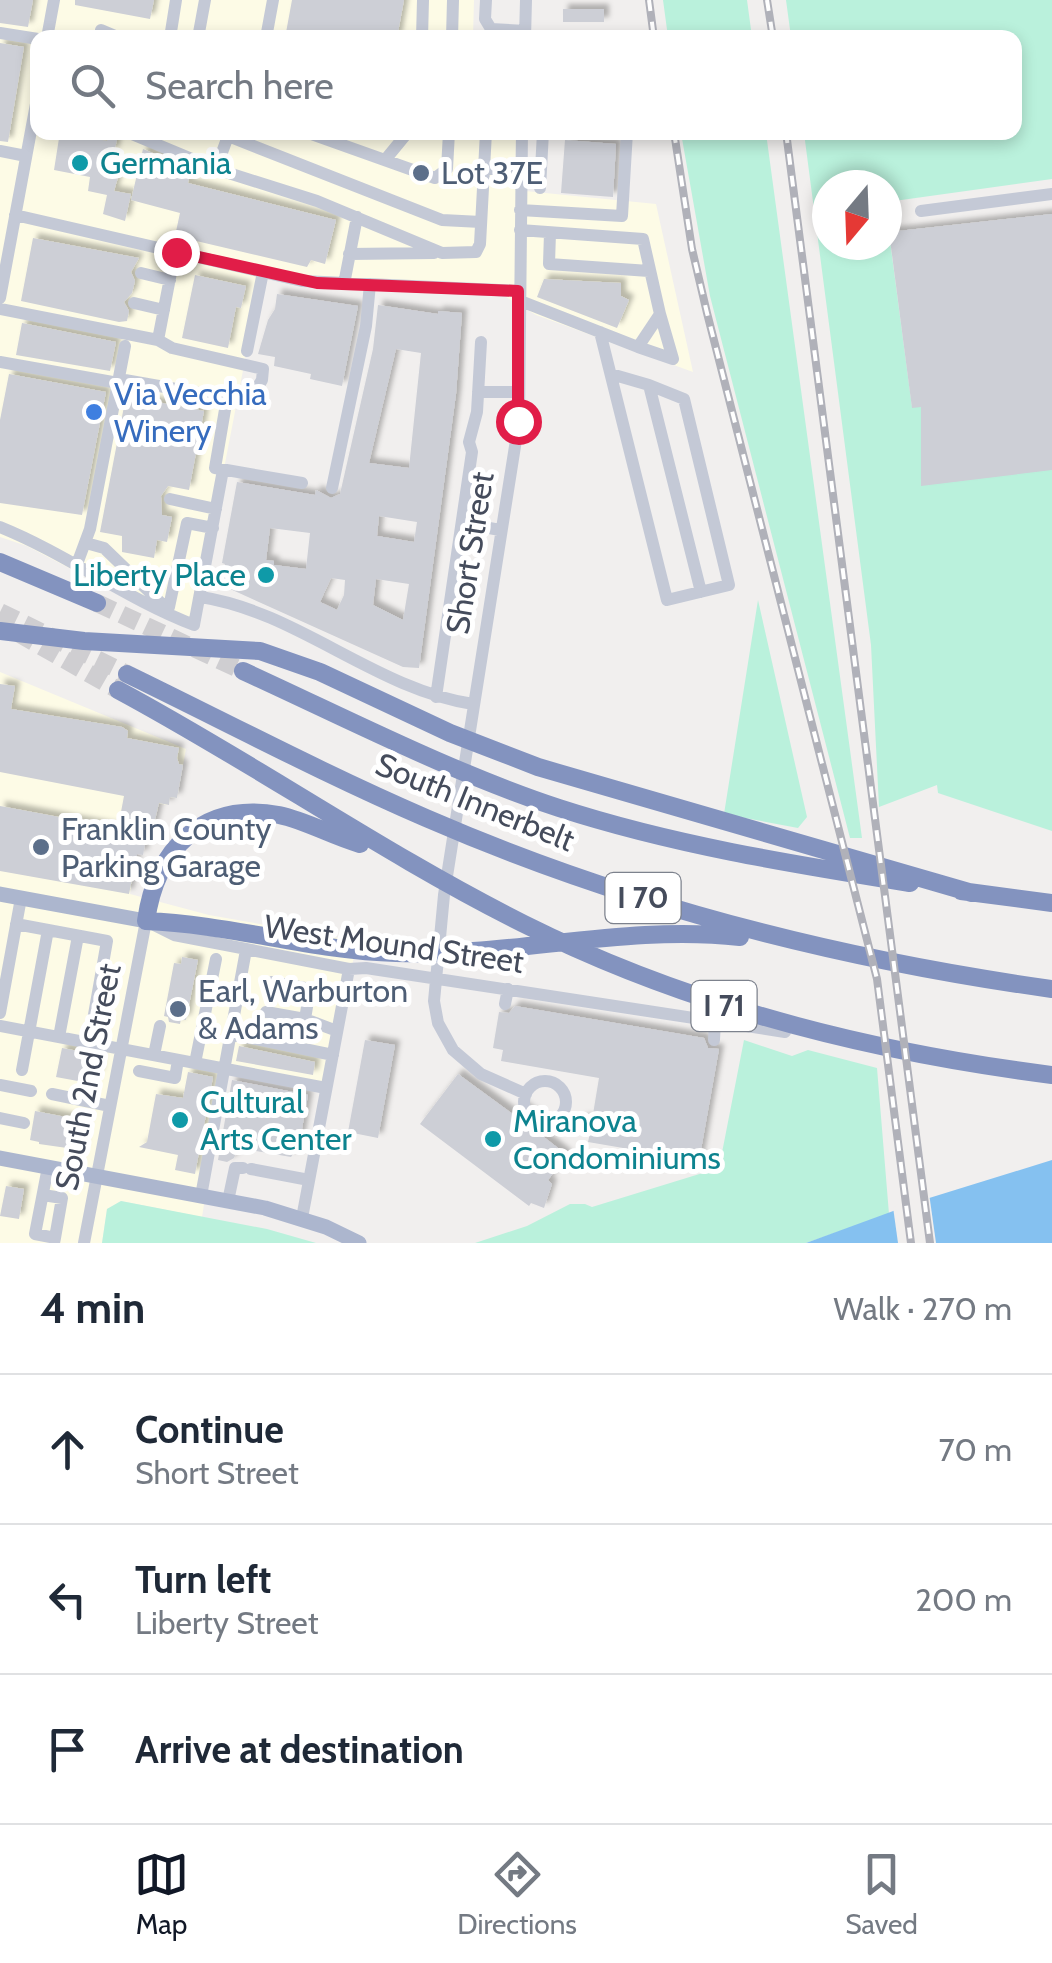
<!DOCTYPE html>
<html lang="en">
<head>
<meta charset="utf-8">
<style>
	:root { --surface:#fff; --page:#f2f2f3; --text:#1f2937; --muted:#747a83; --line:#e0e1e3; --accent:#111827 }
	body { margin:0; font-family:Cabin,sans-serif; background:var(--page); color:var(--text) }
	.compass { position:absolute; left:812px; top:170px; width:90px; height:90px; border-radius:50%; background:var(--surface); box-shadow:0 5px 15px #0003; rotate:199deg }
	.stop { position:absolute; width:30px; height:30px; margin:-22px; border:8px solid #e11d48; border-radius:50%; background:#fff }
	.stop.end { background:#e11d48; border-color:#fff; box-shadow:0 2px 10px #0008 }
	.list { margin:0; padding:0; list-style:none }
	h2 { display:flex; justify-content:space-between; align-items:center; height:130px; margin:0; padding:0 40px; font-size:42px }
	h2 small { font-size:32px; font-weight:400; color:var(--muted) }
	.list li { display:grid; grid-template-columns:65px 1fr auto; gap:30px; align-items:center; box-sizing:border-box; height:150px; padding:0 40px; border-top:2px solid var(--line) }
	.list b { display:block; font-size:38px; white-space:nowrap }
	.list p { margin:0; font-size:32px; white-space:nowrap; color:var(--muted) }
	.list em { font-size:32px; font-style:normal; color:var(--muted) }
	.icon { flex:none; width:55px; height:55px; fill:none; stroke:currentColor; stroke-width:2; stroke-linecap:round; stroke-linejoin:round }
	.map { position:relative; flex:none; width:1052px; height:1243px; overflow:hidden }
	.search { position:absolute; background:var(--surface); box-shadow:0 5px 15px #0003; left:30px; right:30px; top:30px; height:110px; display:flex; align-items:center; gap:25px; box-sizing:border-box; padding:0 35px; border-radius:20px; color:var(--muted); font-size:38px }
	.sheet { height:580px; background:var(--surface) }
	nav { display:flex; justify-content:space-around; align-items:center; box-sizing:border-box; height:140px; border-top:2px solid var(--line); background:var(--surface); font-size:28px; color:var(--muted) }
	nav a { display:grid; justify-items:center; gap:5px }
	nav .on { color:var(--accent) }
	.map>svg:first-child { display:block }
	.commercial { fill:#fdfbe6 }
	.green { fill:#baf1dc }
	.water { fill:#85c1f0 }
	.pier { fill:#f1efee }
	.building { fill:#cdcfd6; fill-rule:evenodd; filter:url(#shadow) }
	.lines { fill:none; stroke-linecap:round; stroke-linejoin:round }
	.highway-tunnel { stroke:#cfced1; stroke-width:18; stroke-dasharray:18 9; stroke-linecap:butt }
	.minor { stroke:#c4c9d6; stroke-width:12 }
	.major { stroke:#acb6ce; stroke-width:15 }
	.highway { stroke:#8393bf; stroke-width:18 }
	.rail-casing { stroke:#b0b1b9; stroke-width:8 }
	.rail { stroke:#fff; stroke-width:4; stroke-dasharray:11; stroke-linecap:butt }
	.route { stroke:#e11d48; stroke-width:12 }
	.culture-dot { fill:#0f9aa8; stroke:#fff; stroke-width:4 }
	.service-dot { fill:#5c6f8a; stroke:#fff; stroke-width:4 }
	.shop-dot { fill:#3f7fe0; stroke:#fff; stroke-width:4 }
	.labels { text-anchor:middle; stroke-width:10; stroke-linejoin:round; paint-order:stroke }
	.shield { fill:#fff; stroke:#7d828d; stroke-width:2.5 }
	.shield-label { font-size:30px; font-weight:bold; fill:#454c5c }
	.culture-label { font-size:32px; fill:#0d838f; stroke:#fff; text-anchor:start }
	.service-label { font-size:32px; fill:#4e5e75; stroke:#fff; text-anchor:start }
	.shop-label { font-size:32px; fill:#366cbe; stroke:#fff; text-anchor:start }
	.street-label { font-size:32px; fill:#454c5c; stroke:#fff }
</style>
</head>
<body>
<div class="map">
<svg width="1052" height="1243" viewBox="0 0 1052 1243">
	<defs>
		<filter id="shadow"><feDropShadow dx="5" dy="-5" stdDeviation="2.5" flood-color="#0004"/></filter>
	</defs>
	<rect width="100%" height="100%" fill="#f1efee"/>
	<path class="commercial" d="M0,0H474L473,37L38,38V132L516,133L515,190L656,204L693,372L536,315L491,288L261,277L193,629L174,623L27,546L0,537Z
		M0,672L186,749L177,798L170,797L169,805L159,804L149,845H145L136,854L130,894L209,915L357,941L328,1088L226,1068L202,1217L121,1201L107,1209L102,1243H0Z"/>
	<path class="green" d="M663,0H747L752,37H668Z
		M786,0H1052V179L887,202V185H827V245H887V218L912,407H921L1052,467V831L938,793L937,785L879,807L871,645L804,133L1014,132V38L791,37Z
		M681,133H766L862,838H850L710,296Z
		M758,600L807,817L798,828L724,814Z
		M744,1040L792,1056L808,1050L877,1068L889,1214L806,1243H475L527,1226L570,1204H585L592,1207L719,1168Z
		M121,1201L267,1229L316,1243H102L107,1209Z"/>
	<path class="water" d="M1052,1160V1243H806L926,1199Z"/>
	<path class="pier" d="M929,1193L936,1243H898L893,1207Z"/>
	<path class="building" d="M0,0H33L28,27L0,23Z
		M75,0H154L150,19L75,5Z
		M292,0H404L397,38H285Z
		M563,9H604V22H563Z
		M0,43L24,47L8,142L0,141Z
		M60,132L107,141L110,132L118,135L114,153L108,150L104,169L119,174L114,191L131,194L125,221L103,214L107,195L88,191L90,177L54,170Z
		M565,140L616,144L613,197L561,193Z
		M143,149L191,169L188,183L336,220L325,264L311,260L307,267L175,236L180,213L131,200Z
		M1052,214V470L921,486V407L912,408L889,232Z
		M33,238L139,258L131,272L135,281L132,293L124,302L129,311L127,321L119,322L21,301Z
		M195,275L246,286L241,308L236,307L228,348L182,338Z
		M544,279L621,283V296L629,300L617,328L537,297Z
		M277,294L358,306L342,386L310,379L311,374L274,366L275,357L258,354L268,320L275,309Z
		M378,305L438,314V311L462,313L456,394L419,668L403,667L217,583L225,564L222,563L237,482L315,495L316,490L331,498L340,494L373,349ZM396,349L421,353L409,468L369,463ZM379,516L417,522L414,542L377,536ZM270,528L310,533L306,569L274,565V561L266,560ZM331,578L345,580L344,595L337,610L320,602ZM376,579L409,584L403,620L373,605Z
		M22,323L116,342L110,371L16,355Z
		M9,374L106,392L82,515L0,503V420Z
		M126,396L204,411L189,490L168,486L161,496L162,515L172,517L167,542L157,540L154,558L122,552V536L100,532Z
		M0,684L15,686L11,709L122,727L128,731L127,738L179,748L177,758L179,764L183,765L177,798L170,797L169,805L159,803L149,845L145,844L143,855L137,854L129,894L0,871V806L118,828L124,796L0,772Z
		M182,957L198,960L186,1020L181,1019L180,1024L169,1022L168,1017L164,1016L174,963L181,964Z
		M515,1006L704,1038L708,1048L719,1049L699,1161L588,1142L590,1133L580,1131L582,1118L592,1120L599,1078L501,1061L503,1050L493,1048L499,1012L509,1013Z
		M365,1040L395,1045L378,1138L348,1132Z
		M239,1046L315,1062L313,1075L236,1061Z
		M62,1048L99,1055V1074H96L94,1084L56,1077Z
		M188,1072L213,1077L195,1174L175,1170L178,1155L139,1147L147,1142L156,1094L183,1098Z
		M458,1074L514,1115L521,1105L543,1121L536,1131L567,1155L548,1180L552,1184L544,1208L531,1203L529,1206L420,1124Z
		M232,1080L308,1095L299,1146L291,1157L238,1148L234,1158L227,1162L218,1160Z
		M35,1111L86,1121L81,1150L39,1144V1142L30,1140Z
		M6,1186L24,1189L19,1219L0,1216Z"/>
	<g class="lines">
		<path class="highway-tunnel" d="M97,603L243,671
			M0,612L127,674
			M18,633L118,690"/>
		<path class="minor" d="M486,0L485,19L491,29L525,31
			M101,30L120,38
			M0,33L38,39
			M553,37L558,38
			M47,38L54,0
			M170,38L176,0
			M198,38L205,0
			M266,38L273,0
			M422,38L423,0
			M452,38L453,0
			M525,38L526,0
			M127,132L216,169L317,201L442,253L476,252L480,244L486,132
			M306,132L435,178L447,169L449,132
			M522,132L519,421L444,895L434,1001L438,1023L453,1050L481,1074L526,1094
			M0,151L26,156
			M385,160L408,132
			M216,169L228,136L442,220L481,222
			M484,169H521
			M540,188L543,132
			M520,210L622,216L627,132
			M921,211L1052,194
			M15,215L302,281L518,291
			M550,233L549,264L649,271
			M349,254L434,253
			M141,273L170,280
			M344,284L357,217
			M0,298L38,93
			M518,300L638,347L660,314L643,239L520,230
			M134,303L164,310
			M0,309L158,340L175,252
			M600,332L667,600L729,585L684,399L649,385
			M158,340L172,348L263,369L262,380L252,396L227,398
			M638,347L673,359L660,314
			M247,351L263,272
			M0,362L118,383
			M611,374L649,385L701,592
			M119,379L227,398L215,468L302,483
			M478,392H519
			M332,488L366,326L370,284
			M170,499L216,509
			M462,523L500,530
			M0,527C67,554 126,599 194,625L223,470
			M86,543L104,548L163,605L169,607L187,523L213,528
			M77,564L90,529L125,346
			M201,597C298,612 375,689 473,704
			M436,697L472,452L469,442L477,412L481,342
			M16,924L107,941L89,1043
			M272,982L310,989L305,1019
			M505,1004L508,989
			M266,1012L305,1019L337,1031
			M0,1013L21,898
			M0,1026L326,1088
			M231,1034L333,1055
			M59,1037L78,936
			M714,1040L715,1020
			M154,1055L160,1026
			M195,1063L216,959
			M22,1070L48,930
			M139,1071L175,1078L178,1060
			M524 1102a21 21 0 1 1 42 0a21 21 0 1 1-42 0Z
			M0,1085L31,1091
			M52,1094L110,1106
			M0,1118L24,1123
			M48,1167L35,1234L55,1238L54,1243
			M251,1169L309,1180
			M43,1195L62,1198L55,1238
			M201,1196L246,950
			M228,1201L235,1168H243
			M302,1218L349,969
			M84,1243L146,921L174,935L349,969L366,968L785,1032"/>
		<path class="major" d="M0,894L146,921
			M0,1158L265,1208L326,1227L359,1243"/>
		<path class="highway" d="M0,562L97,603
			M0,631L84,641L260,651L320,672L450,733L538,767L972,893
			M243,671C346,718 450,772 559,808C673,845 792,864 910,883
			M127,674C226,722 324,774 426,818C626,905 837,959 1052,989
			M118,690C256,764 384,854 524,924C690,1007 869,1052 1052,1075
			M360,844C332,836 307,821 279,815C202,801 156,850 146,921C230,924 312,951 396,953C512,957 625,924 740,937
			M961,891L1052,903"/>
		<defs>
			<path id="rail" d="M649,0L654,38
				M767,0L773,38
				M674,132L692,249L707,313L877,979L911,1243
				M786,132L930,1243"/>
		</defs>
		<use href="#rail" class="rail-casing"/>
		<use href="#rail" class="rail"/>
	</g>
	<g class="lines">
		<path class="route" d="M176,252L317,283L518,291V421"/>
	</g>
	<g class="culture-dot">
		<circle cx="80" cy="163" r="10"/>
		<circle cx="266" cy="575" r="10"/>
		<circle cx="180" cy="1120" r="10"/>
		<circle cx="493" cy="1139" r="10"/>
	</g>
	<g class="service-dot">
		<circle cx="421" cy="173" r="10"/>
		<circle cx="41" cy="847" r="10"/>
		<circle cx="178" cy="1009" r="10"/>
	</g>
	<circle class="shop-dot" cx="94" cy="412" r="10"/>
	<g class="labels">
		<g class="shield">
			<rect x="605.5" y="873" width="75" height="50" rx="8"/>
			<rect x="691.5" y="981" width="65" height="50" rx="8"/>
		</g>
		<g class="shield-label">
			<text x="643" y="908">I 70</text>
			<text x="724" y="1016">I 71</text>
		</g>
		<g class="culture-label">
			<text x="100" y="174">Germania</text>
			<text x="246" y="586" text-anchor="end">Liberty Place</text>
			<text x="200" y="1113">Cultural<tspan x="200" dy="37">Arts Center</tspan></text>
			<text x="513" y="1132">Miranova<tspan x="513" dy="37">Condominiums</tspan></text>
		</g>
		<g class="service-label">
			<text x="441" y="184">Lot 37E</text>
			<text x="61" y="840">Franklin County<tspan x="61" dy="37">Parking Garage</tspan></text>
			<text x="198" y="1002">Earl, Warburton<tspan x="198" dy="37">&amp; Adams</tspan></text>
		</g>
		<g class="shop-label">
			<text x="114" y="405">Via Vecchia<tspan x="114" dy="37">Winery</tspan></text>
		</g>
		<g class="street-label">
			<text transform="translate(470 553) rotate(-81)" y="11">Short Street</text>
			<text transform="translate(475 802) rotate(22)" y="11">South Innerbelt</text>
			<text transform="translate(394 944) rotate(8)" y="11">West Mound Street</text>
			<text transform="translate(88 1077) rotate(-79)" y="11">South 2nd Street</text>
		</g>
	</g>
</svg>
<svg class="compass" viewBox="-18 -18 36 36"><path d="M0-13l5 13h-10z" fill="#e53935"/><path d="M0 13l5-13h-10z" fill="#747a83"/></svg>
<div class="stop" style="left:518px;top:421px"></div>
<div class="stop end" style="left:176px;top:252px"></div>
<div class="search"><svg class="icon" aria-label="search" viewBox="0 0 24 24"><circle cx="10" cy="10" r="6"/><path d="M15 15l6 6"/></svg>Search here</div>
</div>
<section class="sheet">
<h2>4 min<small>Walk · 270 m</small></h2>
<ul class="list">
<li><svg class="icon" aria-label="ahead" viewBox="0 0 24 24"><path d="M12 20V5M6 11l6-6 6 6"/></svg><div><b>Continue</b><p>Short Street</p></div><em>70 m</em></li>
<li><svg class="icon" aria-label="left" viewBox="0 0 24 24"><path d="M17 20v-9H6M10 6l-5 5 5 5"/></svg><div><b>Turn left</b><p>Liberty Street</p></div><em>200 m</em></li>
<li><svg class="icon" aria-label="arrive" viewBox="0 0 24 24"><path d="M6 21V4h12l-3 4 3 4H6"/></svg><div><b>Arrive at destination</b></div></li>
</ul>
</section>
<nav>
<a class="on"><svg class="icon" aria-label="map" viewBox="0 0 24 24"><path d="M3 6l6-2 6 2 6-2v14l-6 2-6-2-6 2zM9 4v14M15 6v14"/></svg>Map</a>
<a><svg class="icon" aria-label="directions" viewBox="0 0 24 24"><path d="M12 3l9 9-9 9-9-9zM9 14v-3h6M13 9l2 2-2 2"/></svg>Directions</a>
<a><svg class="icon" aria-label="saved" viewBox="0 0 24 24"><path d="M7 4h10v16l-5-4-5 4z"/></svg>Saved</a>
</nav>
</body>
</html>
